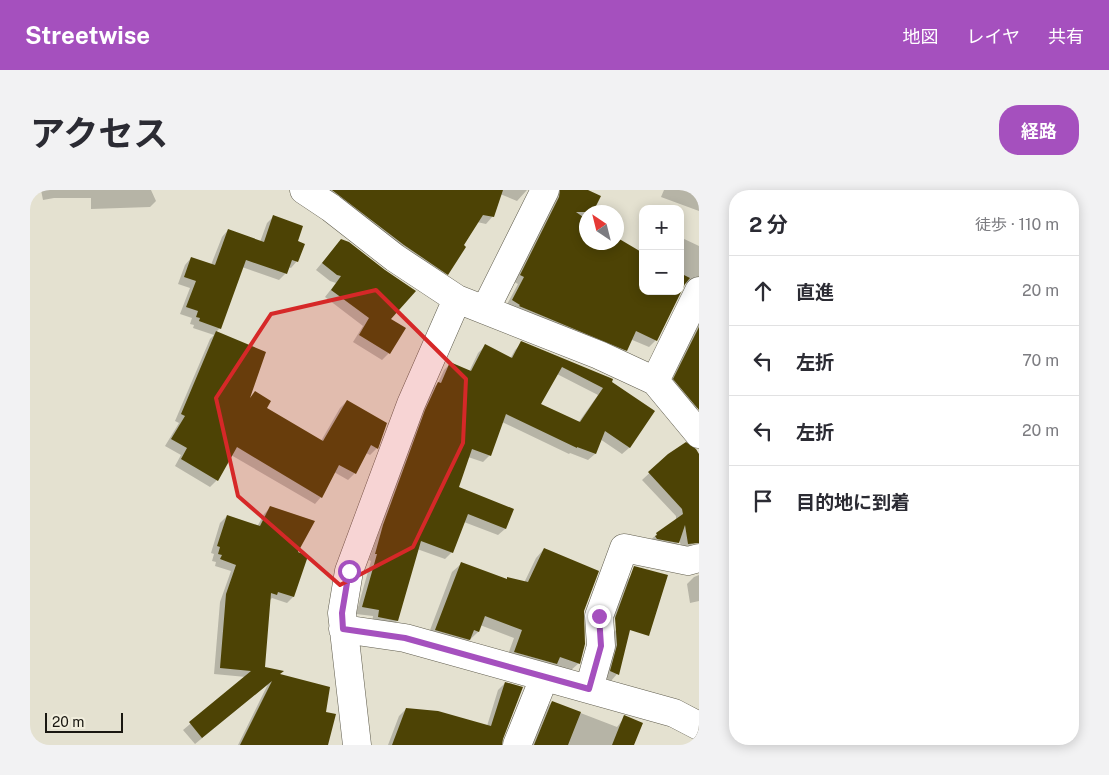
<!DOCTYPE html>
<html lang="ja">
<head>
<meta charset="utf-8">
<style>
	:root { --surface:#fff; --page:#f2f2f3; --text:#2b2b33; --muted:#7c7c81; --line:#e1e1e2; --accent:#a550be }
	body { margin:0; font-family:"Public Sans","Noto Sans JP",sans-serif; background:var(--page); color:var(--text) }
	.controls { position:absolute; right:15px; top:15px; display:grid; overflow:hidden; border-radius:10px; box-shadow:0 2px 12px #0003 }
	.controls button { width:45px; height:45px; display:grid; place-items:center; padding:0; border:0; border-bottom:1px solid var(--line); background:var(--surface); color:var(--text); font:25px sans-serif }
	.compass { position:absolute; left:549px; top:15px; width:45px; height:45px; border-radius:50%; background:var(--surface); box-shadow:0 2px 12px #0003; rotate:325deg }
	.scale { position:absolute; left:15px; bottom:12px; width:78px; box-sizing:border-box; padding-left:5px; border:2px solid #191711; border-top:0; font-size:14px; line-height:18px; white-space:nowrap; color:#191711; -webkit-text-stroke:4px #f1eedd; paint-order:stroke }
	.stop { position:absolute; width:15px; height:15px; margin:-11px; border:4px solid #a550be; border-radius:50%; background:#fff }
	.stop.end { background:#a550be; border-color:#fff; box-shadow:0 1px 5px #0008 }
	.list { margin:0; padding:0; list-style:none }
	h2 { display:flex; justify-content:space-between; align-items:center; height:65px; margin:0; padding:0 20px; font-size:21px }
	h2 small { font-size:16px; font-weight:400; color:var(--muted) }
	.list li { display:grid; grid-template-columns:32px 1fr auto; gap:15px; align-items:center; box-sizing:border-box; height:70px; padding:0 20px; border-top:1px solid var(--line) }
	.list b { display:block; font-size:19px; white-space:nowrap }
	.list em { font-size:16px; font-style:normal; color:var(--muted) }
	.icon { flex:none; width:28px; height:28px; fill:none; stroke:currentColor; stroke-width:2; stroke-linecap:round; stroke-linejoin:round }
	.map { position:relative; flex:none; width:669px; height:555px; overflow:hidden; border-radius:20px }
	header { display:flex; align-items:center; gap:30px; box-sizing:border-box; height:70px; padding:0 25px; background:var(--accent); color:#fff }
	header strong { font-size:24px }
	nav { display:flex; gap:28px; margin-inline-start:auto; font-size:18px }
	.intro { display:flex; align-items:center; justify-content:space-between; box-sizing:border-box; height:120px; padding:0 30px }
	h1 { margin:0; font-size:35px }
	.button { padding:12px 22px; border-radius:20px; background:var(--accent); color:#fff; font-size:18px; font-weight:700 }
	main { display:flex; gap:30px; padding:0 30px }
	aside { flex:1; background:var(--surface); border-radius:20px; box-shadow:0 2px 12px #0003 }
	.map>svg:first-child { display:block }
	.shadow { fill:#0003; fill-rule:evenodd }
	.building { fill:#4d4305; fill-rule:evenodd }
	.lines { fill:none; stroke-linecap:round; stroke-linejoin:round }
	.minor-casing { stroke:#605d4e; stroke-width:29 }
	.minor { stroke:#fff; stroke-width:28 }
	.route { stroke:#a550be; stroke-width:6 }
	.marked { fill:#d62828; fill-opacity:0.2; stroke:#d62828; stroke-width:4; stroke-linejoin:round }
</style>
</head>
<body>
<header>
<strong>Streetwise</strong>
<nav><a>地図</a><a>レイヤ</a><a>共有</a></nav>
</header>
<div class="intro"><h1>アクセス</h1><a class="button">経路</a></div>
<main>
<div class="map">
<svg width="669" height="555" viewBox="0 0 669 555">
	<rect width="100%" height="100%" fill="#e4e1d0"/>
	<path class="shadow" d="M11,0H121L126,11L120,17L61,19V8H24L13,10Z
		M299,0H497L487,11L470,4L463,26L456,34L447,32L417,84L410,91L294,7Z
		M521,0H556L569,7L562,22H556V52L613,101L626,150L619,157L600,149L596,160L588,167L475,118L488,94L484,92Z
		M634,0H669V21L631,7Z
		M243,27L266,52L267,71L261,78L258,77L256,83L249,90L212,77L190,138L186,142L218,210L236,218L291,251L310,218L317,211L356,234L347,258L340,265L336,263L325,283L318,290L304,282L291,307L285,314L201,265L187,290L180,297L145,276L151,265L135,256L149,233L145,231L180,149L184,145L163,138L164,135L160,134L162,128L150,124L160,98L148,94L155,75L161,68L181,75L192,47L198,40L230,52L237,33Z
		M650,47L669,56V95L660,92L653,95L650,101Z
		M311,50L359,129V163L352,170L323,152L333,136L295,107L306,93L300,91L286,80Z
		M669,131V216L661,225L637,197Z
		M492,153L581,192L623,221L599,258L592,264L570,249L565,264L558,270L540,263L539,264L472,232L460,265L453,272L438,267L428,298L482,320L475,339L468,345L434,332L422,362L415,369L387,359L367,431L360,437L342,434L343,426L326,424L341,371L339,370L389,228L401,200L408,193L414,180L420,174L439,182L448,163L455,156L480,169L485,160ZM527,184L568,205L548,233L509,215Z
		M639,265L669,266V350L652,361L649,348L648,353L641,359L620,350L646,330V326L612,290Z
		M241,317L267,363L263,407L257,413L242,408L239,411L233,478L248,485L292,555H208L238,494L165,554L153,540L216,487L184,484L190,412L201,381L185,376L186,372L182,371L184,364L181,363L190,333L197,326L227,337L234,324Z
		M514,359L553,420L549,473L540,481L476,470L484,448L450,435L448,442L431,458L397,448L422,382L431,374L476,390L478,388L494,393L506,368Z
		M669,385V411L660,413L657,394L664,387Z
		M601,386L621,420L582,428L594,393Z
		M586,440L598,442L587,484L581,491L574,488L579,447Z
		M475,493L470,555H358L369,526L376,519L457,536L468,500Z
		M522,512L587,537L595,527L602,555H501L515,519Z"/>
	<path class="building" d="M302,0H473L464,27L453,25L434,55L436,57L418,85L374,55Z
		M530,0H558L571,6L563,22H546L556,29V52H586V47L613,63V101H650V83L660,88L655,94L627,151L606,141L597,161L489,116L490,115L482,110L494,87L490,85L529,7Z
		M243,25L273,36L268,51L275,54L268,72L262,70L257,84L216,70L191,139L169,131L170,128L166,127L168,121L156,117L166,91L154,87L161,67L185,75L198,39L234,52Z
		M311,49L319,52L355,80L386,101L361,129L376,138L360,164L329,145L339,128L301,100L311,86L307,85L292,73Z
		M669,137V220L643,189Z
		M186,141L236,162L220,208L225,201L241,211L237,218L293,251L317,210L357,233L348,259L341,255L326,284L309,275L292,308L207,257L188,291L151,269L157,258L141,249L155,226L151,224Z
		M491,151L583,189L582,192L625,221L600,258L575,241L566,264L547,257V258L476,224L461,266L442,259L429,297L484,319L476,339L438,324L423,363L391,351L368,431L348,427L349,420L332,417L347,364H345L353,335L395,220L408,192L411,193L420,172L441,181L455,154L482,168ZM532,177L573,198L550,232L511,214Z
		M656,252L666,259L669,264V353L658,354L655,335L649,353L627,349L625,346L627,345L626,343L653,324L652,319L618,282L638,264Z
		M240,316L285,331L268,362L278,366L264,407L248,402L247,405L241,403L235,477L254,481L250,484L300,497L296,522L306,524L298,555H210L242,491L172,548L159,532L221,481L190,478L196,404L206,375L190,369L192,365L188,364L190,357L187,356L197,325L230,336Z
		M514,358L569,381L554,421L555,454L550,474L530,467L527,474L484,462L492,440L455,426L449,442L444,440L440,450L405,440L431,372L477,389V387L498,392Z
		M604,376L638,385L619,446L600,440L589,485L580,481L587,455L585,428Z
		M475,492L493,497L473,549L472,555H362L376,518L408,521L461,536Z
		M522,511L551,522L538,555H504Z
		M594,525L613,533L604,555H582Z"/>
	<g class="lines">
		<defs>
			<path id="minor" d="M274,0L301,18L365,68L427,109L569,165L625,191L669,244
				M455,120L515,0
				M625,191L669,101
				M313,439L375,448L644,523L669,536
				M559,499L571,456L569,426L594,358L658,371L669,368
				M327,555L312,423L319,381L381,214L427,109
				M487,555L514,488"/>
		</defs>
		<use href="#minor" class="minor-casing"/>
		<use href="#minor" class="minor"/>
	</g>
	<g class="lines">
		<path class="route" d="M319,381L312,423L313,439L375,448L559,499L571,456L569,426"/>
	</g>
	<path class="marked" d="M346,100L436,189L433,253L383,357L310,395L208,306L186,208L241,124Z"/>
</svg>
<div class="controls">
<button>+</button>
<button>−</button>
</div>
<svg class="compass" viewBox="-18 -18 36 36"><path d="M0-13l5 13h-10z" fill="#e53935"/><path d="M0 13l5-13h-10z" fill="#7c7c81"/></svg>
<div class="scale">20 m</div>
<div class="stop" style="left:319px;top:381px"></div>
<div class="stop end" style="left:569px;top:426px"></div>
</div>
<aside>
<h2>2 分<small>徒歩 · 110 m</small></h2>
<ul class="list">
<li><svg class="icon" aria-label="ahead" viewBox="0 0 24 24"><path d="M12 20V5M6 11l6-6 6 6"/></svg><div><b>直進</b></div><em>20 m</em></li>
<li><svg class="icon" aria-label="left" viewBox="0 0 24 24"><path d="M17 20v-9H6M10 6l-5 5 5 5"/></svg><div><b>左折</b></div><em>70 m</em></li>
<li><svg class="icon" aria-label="left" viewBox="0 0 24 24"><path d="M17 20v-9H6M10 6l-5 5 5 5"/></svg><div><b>左折</b></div><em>20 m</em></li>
<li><svg class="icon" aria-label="arrive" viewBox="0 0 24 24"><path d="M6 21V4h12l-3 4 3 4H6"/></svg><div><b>目的地に到着</b></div></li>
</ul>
</aside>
</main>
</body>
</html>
